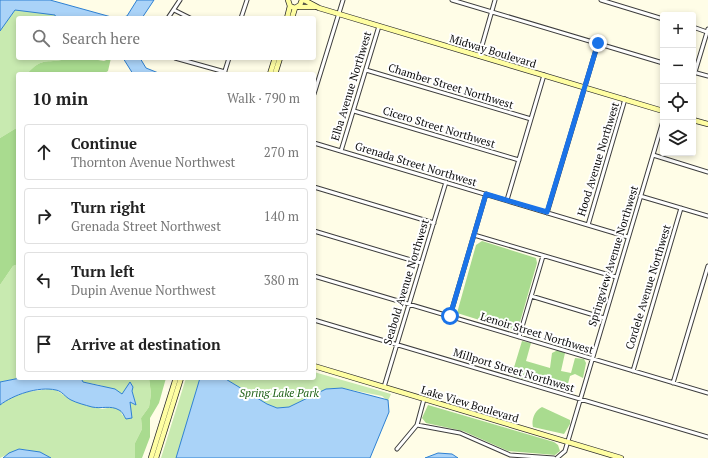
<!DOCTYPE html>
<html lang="en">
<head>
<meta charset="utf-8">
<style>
	:root { --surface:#fff; --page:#f2f2f2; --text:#222; --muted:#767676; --line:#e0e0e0 }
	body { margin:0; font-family:"PT Serif",serif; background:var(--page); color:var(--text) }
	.controls { position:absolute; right:12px; top:12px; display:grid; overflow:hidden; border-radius:4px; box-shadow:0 2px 6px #0003 }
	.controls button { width:36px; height:36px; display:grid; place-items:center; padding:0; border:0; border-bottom:1px solid var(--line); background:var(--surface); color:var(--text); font:20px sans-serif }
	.stop { position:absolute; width:12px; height:12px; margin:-9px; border:3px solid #1a73e8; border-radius:50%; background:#fff }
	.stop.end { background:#1a73e8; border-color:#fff; box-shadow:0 1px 4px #0008 }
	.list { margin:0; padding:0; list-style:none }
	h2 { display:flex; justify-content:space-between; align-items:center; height:52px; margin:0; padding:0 16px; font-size:17px }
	h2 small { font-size:13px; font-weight:400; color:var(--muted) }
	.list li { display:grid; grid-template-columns:26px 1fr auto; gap:12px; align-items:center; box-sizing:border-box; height:56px; margin:0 8px 8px; padding:0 8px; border:1px solid var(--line); border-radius:4px }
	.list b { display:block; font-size:15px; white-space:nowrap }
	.list p { margin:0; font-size:13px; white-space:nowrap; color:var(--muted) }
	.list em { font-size:13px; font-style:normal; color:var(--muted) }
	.icon { flex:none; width:22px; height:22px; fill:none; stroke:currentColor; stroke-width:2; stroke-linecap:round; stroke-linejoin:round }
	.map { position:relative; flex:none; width:708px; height:458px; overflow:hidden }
	.search { position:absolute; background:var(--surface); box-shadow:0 2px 6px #0003; left:16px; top:16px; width:300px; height:44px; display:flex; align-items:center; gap:10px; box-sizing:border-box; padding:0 14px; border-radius:4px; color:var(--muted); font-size:15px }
	.panel { position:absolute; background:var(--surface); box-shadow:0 2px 6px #0003; left:16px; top:72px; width:300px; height:308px; border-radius:4px }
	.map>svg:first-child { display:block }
	.green { fill:#c8eab0 }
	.forest { fill:#a9db8f }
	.water { fill:#aad3f8; stroke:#2e80d2 }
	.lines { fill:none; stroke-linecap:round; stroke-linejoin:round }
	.street-casing { stroke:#3d3d3d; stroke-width:5 }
	.secondary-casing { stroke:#2c2c2c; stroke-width:6 }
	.street { stroke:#fff; stroke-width:3 }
	.secondary { stroke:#fffea2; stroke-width:4.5 }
	.route { stroke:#1a73e8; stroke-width:5 }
	.labels { text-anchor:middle; stroke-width:4; stroke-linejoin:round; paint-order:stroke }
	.street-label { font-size:11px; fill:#0a0a0a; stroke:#fff }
	.park-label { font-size:11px; font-style:italic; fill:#216319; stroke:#fff }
</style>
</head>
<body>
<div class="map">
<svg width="708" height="458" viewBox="0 0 708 458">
	<rect width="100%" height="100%" fill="#fffde7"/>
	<path class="green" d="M15,9L56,15V18H18V58H68C49,65 43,55 27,74H18L16,88L18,90V127L0,138V31Z
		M18,264V378H20L0,382V285L13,266Z
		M314,372L391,394L388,401L382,396L342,388L326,389L289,407L277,408L267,404L224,378H314Z
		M81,378H149L151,394L149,407L141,418L142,429L135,443V458H51L29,450L19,449L0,458V405L10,398L27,392L49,389L56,390L71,400L91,406L102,409L113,407L121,410L122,415L132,418L129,402L136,405L130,383L122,394L100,385L83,382Z
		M186,378H200L176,458H161Z"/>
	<path class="forest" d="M68,58L92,59L104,61L111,58L108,71L103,74H27C43,55 49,65 68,58Z
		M18,127V264L13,266L0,285V138Z
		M482,241L536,258L537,263L518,329L515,331L457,313L476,245Z
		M522,341L531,343L526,361L550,368L552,353L558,350L565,353L561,371L571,373L575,358L584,359L586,363L583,378L575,374L570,376L566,391L513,376L512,374Z
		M149,378H166L159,403L150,418V437L142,458H135V443L142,429L141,418L149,407L151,394Z
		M428,405L554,442L558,445L560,451L555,455L508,451L463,431L426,423L422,418Z
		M542,407L570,420V424L564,434L533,427C531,420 535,410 542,407Z"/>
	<path class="water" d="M0,0H50L115,18H56L55,15L15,10L0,31Z
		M137,0H154L142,18H120L127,16Z
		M123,58H140L146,68L161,74H133Z
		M20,378H81L83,382L115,389L122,394L130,382L133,387L132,391L136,405L130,402L132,418L126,419C124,416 122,411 119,410C111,405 101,409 92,407C85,405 77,403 71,400C65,397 62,391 56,390C38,386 13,395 0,405V382Z
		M200,378H224L267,404L277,408L289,407L326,389L342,388L388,400L389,412L370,458H176Z
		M19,449L40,452L51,458H3L9,453Z
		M438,453L452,454L458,458H425Z"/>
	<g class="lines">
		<defs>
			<path id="street" d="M452,0L663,63
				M601,0L663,19
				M174,10L190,18
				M168,18L180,0
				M241,18L247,0
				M693,27L707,32
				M479,56L495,0
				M175,58L225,72
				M366,70L531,119
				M693,72L708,76
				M695,72L708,29
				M224,74L229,58
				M314,94L343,0
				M354,111L519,160
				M314,143L628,237
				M341,151L379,26
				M653,155L708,172
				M314,187L434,223
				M640,196L708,216
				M507,200L544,75
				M547,213L598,43
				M588,225L625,99
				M314,231L421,263
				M474,235L616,277
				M314,276L708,393
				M531,296L604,318
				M450,316L486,194
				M314,320L708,437
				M519,337L543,256
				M633,371L681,208
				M673,383L708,266
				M384,387L446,182
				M417,425L460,433L510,455L554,458
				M397,449L417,425L424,399
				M557,458L565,451L663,121"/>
			<path id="secondary" d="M288,0L290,6L295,8L300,5L302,0
				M304,0L319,8L339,14L663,111
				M299,7H315
				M287,18L290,6
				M292,18L295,8
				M270,74L275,58
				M275,74L280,58
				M693,120L708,124
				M314,366L621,458
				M151,458L176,378
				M156,458L181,378"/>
		</defs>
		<use href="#street" class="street-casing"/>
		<use href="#secondary" class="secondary-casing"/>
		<use href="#street" class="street"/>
		<use href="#secondary" class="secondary"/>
	</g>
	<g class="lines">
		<path class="route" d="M450,316L486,194L547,212L598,43"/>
	</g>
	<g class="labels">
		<g class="street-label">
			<text transform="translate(493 51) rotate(17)" y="4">Midway Boulevard</text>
			<text transform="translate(351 86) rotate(-73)" y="4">Elba Avenue Northwest</text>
			<text transform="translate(451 86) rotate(17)" y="4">Chamber Street Northwest</text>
			<text transform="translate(439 127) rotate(17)" y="4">Cicero Street Northwest</text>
			<text transform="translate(598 159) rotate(-73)" y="4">Hood Avenue Northwest</text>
			<text transform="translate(416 164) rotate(17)" y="4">Grenada Street Northwest</text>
			<text transform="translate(613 256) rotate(-73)" y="4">Springview Avenue Northwest</text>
			<text transform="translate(406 282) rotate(-73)" y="4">Seabold Avenue Northwest</text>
			<text transform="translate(648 287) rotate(-73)" y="4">Cordele Avenue Northwest</text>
			<text transform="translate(537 333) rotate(17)" y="4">Lenoir Street Northwest</text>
			<text transform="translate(514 370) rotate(17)" y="4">Millport Street Northwest</text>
			<text transform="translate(470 404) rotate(17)" y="4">Lake View Boulevard</text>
		</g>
		<g class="park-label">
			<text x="279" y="397">Spring Lake Park</text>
		</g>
	</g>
</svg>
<div class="controls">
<button>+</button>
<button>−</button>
<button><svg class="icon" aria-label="locate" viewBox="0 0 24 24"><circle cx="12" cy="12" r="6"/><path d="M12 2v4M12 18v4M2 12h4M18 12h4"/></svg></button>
<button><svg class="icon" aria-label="layers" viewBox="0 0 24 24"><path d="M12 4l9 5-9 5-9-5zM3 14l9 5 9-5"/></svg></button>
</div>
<div class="stop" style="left:450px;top:316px"></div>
<div class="stop end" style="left:598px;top:43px"></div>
<div class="search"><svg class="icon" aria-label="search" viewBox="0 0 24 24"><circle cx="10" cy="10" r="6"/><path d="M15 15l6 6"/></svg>Search here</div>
<section class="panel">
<h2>10 min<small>Walk · 790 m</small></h2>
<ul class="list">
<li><svg class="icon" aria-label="ahead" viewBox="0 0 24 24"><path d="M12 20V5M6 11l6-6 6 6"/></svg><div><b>Continue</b><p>Thornton Avenue Northwest</p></div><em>270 m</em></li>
<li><svg class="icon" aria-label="right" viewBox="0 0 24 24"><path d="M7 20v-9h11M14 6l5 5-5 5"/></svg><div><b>Turn right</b><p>Grenada Street Northwest</p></div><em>140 m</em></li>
<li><svg class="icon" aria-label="left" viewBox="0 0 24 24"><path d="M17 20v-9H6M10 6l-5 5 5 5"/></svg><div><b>Turn left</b><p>Dupin Avenue Northwest</p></div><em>380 m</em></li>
<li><svg class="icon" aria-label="arrive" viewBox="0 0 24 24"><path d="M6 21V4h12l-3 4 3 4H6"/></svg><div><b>Arrive at destination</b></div></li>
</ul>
</section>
</div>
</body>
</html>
